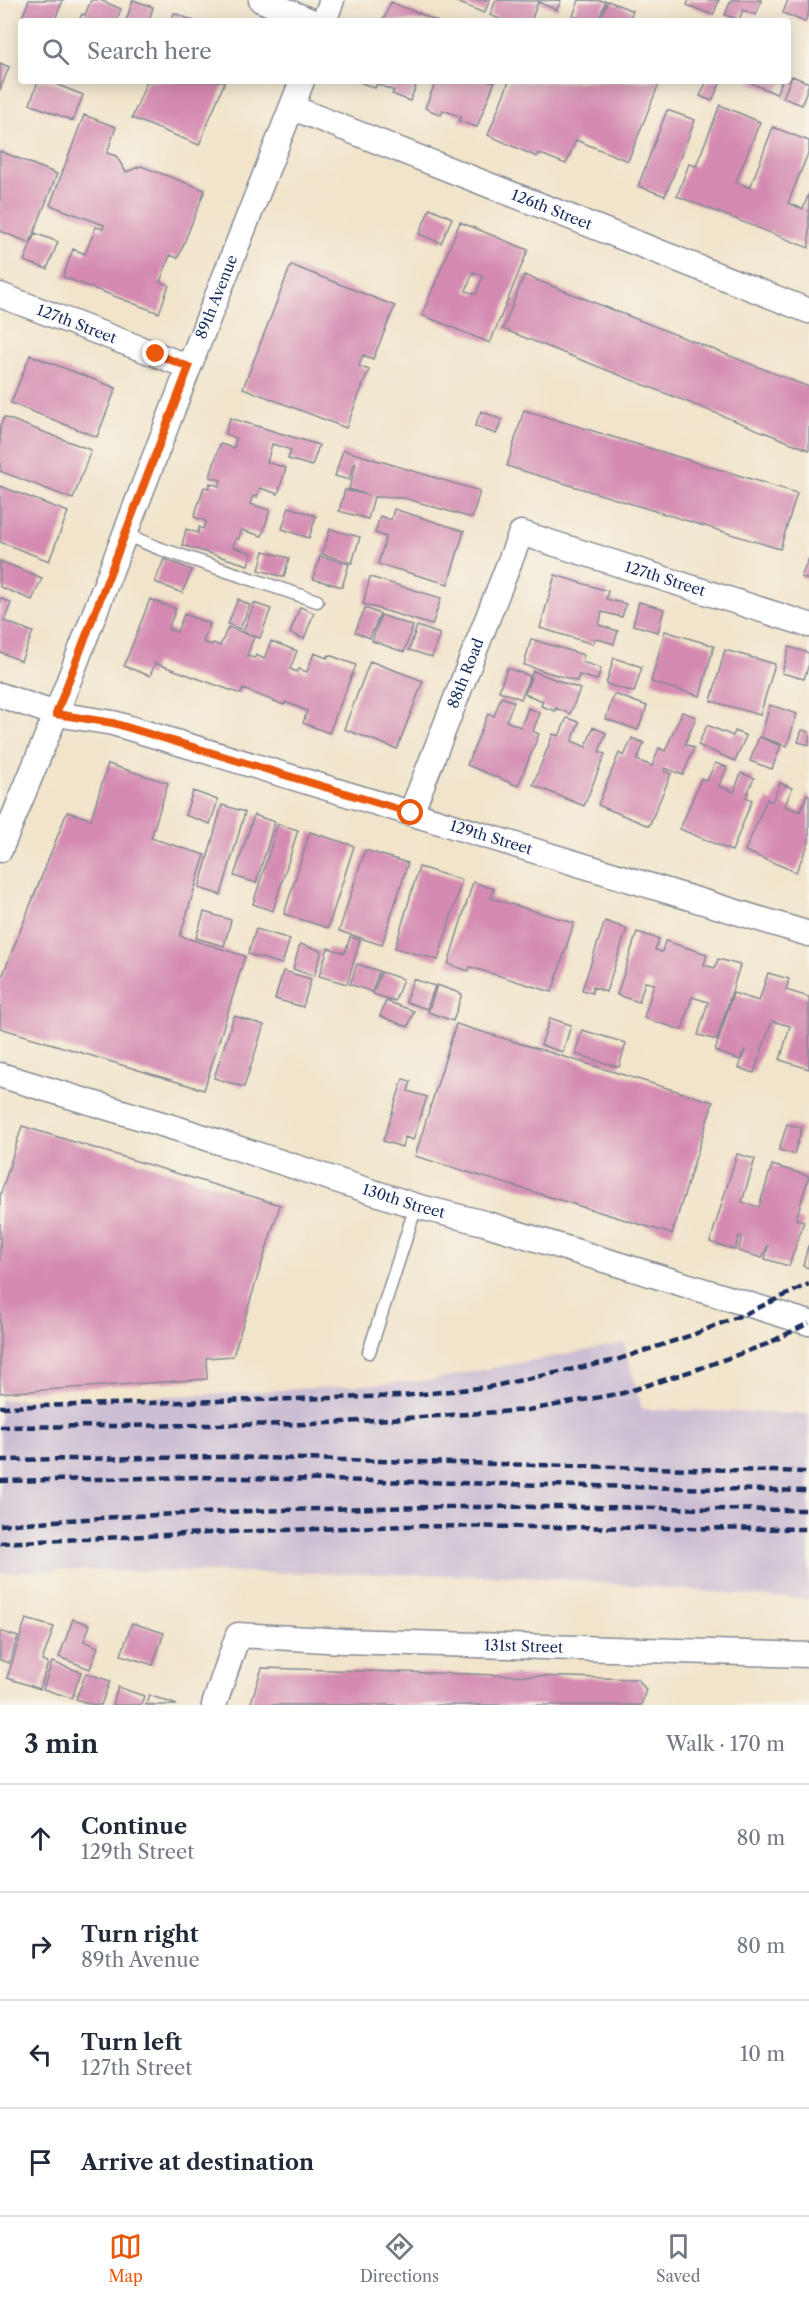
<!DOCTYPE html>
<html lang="en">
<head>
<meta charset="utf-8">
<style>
	:root { --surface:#fff; --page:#f2f2f3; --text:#1f2937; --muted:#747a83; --line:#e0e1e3; --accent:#ea580c }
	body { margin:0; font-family:"Libre Caslon Text",serif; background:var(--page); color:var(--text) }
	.stop { position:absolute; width:18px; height:18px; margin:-14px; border:4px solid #ea580c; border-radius:50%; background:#fff }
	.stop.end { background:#ea580c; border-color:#fff; box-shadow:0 2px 6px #0008 }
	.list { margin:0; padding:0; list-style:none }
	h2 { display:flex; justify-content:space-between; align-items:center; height:78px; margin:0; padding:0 24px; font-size:26px }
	h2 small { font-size:20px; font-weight:400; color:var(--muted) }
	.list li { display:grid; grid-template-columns:39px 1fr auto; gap:18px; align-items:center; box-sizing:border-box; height:108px; padding:0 24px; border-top:2px solid var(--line) }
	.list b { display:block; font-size:22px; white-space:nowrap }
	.list p { margin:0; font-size:20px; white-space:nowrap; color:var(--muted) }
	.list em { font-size:20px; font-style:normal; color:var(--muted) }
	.icon { flex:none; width:33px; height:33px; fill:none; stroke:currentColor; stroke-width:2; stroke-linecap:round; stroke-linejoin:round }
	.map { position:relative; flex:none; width:809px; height:1705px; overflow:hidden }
	.search { position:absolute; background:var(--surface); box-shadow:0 3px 15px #0003; left:18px; right:18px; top:18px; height:66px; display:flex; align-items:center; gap:15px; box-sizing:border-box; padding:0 21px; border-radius:6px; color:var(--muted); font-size:22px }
	.sheet { height:510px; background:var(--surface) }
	nav { display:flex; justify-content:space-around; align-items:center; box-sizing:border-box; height:84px; border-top:2px solid var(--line); background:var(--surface); font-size:16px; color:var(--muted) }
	nav a { display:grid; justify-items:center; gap:3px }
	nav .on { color:var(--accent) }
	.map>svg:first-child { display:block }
	.railway { fill:#ccbed3 }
	.building { fill:#d48ab1; fill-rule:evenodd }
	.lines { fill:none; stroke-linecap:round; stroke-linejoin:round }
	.lane-casing { stroke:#868a94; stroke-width:15 }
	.street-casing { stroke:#868a94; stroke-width:27 }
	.lane { stroke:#fff; stroke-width:12 }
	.street { stroke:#fff; stroke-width:24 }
	.rail { stroke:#1b2f5e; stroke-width:4.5; stroke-dasharray:9 4.5; stroke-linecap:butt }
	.route { stroke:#ea580c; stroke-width:8 }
	.labels { text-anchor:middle; stroke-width:4.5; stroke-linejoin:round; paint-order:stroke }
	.street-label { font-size:15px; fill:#1b2f5e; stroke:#f7f3e8 }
</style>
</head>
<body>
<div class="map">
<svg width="809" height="1705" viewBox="0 0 809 1705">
	<rect width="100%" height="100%" fill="#f7f3e8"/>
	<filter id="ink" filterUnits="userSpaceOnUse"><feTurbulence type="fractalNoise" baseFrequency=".0167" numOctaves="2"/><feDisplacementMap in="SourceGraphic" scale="12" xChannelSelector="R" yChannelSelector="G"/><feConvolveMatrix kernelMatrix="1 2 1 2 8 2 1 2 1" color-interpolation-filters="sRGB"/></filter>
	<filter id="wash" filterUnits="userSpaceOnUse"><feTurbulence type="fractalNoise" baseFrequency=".008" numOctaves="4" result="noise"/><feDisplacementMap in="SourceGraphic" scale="24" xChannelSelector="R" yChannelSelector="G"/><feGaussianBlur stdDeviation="1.35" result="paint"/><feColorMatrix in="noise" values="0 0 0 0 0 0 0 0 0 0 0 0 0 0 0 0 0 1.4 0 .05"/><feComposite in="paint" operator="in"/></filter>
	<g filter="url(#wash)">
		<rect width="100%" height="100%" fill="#f1e4ca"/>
		<path class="railway" d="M624,1343L642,1409L809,1414V1600L523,1576L56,1570L0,1573V1400L202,1395L425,1381Z"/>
		<g id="blocks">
			<path class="building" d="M29,0H63L54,21H24L26,17L23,15Z
				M91,0H100L121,9L116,21H79L82,14L85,15Z
				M133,0L153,7L149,21H126Z
				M452,0H490L484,13Z
				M496,0L532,1L561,0L557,10L538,2L531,21H504L490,15Z
				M579,0L606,1L598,21H587L573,16Z
				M689,0H719L713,15L687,5Z
				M731,0H761L756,15L743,10L739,20L725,15Z
				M788,0H809V11L805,22L783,13Z
				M608,1L633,11L629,21H600Z
				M391,2L415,12L437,21H383Z
				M174,13L194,21H171Z
				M0,63L9,67L0,90Z
				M792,76L809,83L802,105L783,98Z
				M38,81H48L83,95L73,121L30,104Z
				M147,81H225L199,145L132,118Z
				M357,81H418L410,101L392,94L394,91L377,84L375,88Z
				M436,81H495L477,127L459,121L461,117L443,110L441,115L425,108Z
				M509,81L546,82L660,81L628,161L576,140L566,164L538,153L537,157L488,135Z
				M707,81H721L712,101L700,96Z
				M747,81H782L776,94Z
				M720,105L760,122L736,182L750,188L773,127L809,141V151L788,203L803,209L809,193V248L677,196L689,164L696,166Z
				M667,110L695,120L665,196L638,186Z
				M84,115L116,127L107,153L116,156L126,172L141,166L205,190L178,258L170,255L160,282L169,285L159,313L63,277L73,249L85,254L96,227L103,229L104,225L50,205Z
				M0,151L57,174L30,243L0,231Z
				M430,208L452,218L441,243L419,234Z
				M460,222L528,250L490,343L422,315ZM473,272L483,276L476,294L466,291Z
				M35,233L58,242L47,269L24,261Z
				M291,265L395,306L373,359L363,355L359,366L369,370L346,428L243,388Z
				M524,275L809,387V450L503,329Z
				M30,355L116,388L97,437L11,403Z
				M524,410L797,493L780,549L507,466Z
				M481,411L502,420L496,434L475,426Z
				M4,417L91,450L73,499L0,471V427Z
				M230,418L319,445L312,466L288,459L291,450L272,444L267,462L286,468L278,494L260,488L257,497L253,496L250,504L270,510L262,536L241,530L239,539L236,538L233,547L252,553L248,565L182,545L186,529L198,533L199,527L203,529L206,521L194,517L204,487L209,488L210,483L219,486L221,480L210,477L220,444L234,448L236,438L225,434Z
				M343,450L480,491L472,518L404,498L374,497L368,519L339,511L345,490L368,495L349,489L356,464L354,463L349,480L335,476Z
				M0,486L68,512L49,561L0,542Z
				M289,507L316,516L309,538L282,529Z
				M394,509L464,531L448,584L378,564L386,537L375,533L380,516L391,520Z
				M330,529L360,537L352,563L322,554Z
				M264,551L289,558L284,577L259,570Z
				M320,556L349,564L342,587L313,579Z
				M809,558V580L801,577Z
				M164,559L192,570L182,593L155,582Z
				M0,561L42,578L32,600L0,587Z
				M555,575L608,591L606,599L626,604L622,617L602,612L599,625L618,631L614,644L595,638L593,644L540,628Z
				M370,577L441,598L432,625L363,604Z
				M0,598L11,603L4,621L33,632L21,661L0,652Z
				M150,599L176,609L168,629L177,632L184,614L210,624L203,642L212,645L213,643L220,646L228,627L254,637L247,656L255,658L256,655L264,659L271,641L297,651L290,669L297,672L299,669L307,672L314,653L327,658L329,655L356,665L329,733L303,723L307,711L285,702L284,705L243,689L241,694L155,663L150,676L124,666Z
				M238,599L250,605L240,629L228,624Z
				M639,602L664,609L658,632L633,625Z
				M254,603L271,609L260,638L243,632Z
				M300,607L314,613L304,639L290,633Z
				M365,608L380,614L370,638L355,632Z
				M381,615L413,626L404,652L372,641Z
				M417,626L440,634L432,657L409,650Z
				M665,631L714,646L700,696L651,682Z
				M531,639L584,655L582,662L601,668L597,680L579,675L577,681L524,665Z
				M789,647L809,653V664L804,679L782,673Z
				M725,650L775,664L760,715L711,701Z
				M614,658L642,667L634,692L606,684Z
				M370,661L423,681L397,749L344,729Z
				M507,668L530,676L521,699L499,691Z
				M533,671L580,689L570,714L556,708L555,711L541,706L543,701L525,694Z
				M614,694L647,706L638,730L606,719Z
				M501,697L514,702L506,721L521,727L528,708L540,713L533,731L539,734L518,786L467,765L488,714L494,716Z
				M770,705L797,714L787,746L761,737Z
				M682,712L696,717L685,744L694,748L683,775L665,768L664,771L671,774L649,826L598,805L619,753L624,756L632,738L644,743L637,760L652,766L659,748L665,751Z
				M567,718L579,722L572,741L586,747L593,727L606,733L599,752L605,754L584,806L533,785L553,734L559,736Z
				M707,725L733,736L735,731L746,736L735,761L698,745Z
				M802,730L809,732V745L798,742Z
				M759,737L781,746L772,769L750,761Z
				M715,763L727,767L719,786L734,792L741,773L754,778L746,797L752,800L732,851L680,829L701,778L707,781Z
				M108,764L168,783L151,838L205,855L180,936L245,956L204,1090L0,1028V982L67,812L91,819Z
				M780,783L792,788L785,806L793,809L800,812L807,794L809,795V842L796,872L745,851L767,799L772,802Z
				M193,791L218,800L210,824L185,815Z
				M222,805L245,812L221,895L199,888Z
				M254,815L275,822L256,883L234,876Z
				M278,824L298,830L273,911L253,904Z
				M310,832L354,846L328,928L284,914Z
				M365,850L408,863L382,945L339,931Z
				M419,867L462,880L438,960L395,948Z
				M473,882L494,889L491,898L574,923L552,992L470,967L469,971L448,964Z
				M204,912L231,920L224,946L196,938Z
				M605,921L627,929L606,992L593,987L592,993L582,990Z
				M256,929L290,939L282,964L248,954Z
				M637,932L659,939L655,950L662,952L665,941L707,954L704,965L715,968L718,959L740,965L717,1040L698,1035L708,1002L692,997L682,1030L644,1018L654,984L645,982L639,1002L617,995Z
				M350,937L360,940L347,984L319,976L328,948L345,953Z
				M300,944L322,951L314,976L293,969Z
				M357,964L379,971L372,992L350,984Z
				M283,971L311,979L303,1007L275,999Z
				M381,972L403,979L395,1001L373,994Z
				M768,973L789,979L786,990L809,997V1069L780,1060L790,1026L772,1021L754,1073L739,1068L745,1049L740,1060L715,1051L733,993L759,1001Z
				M413,979L435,986L427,1009L406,1002Z
				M437,985L462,994L453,1021L428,1012Z
				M386,1001L414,1011L408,1027L380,1016Z
				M234,1016L264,1025L244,1087L214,1078Z
				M550,1018L571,1025L563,1052L541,1045Z
				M456,1024L713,1102L672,1234L415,1156Z
				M582,1030L626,1043L619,1067L575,1054Z
				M403,1079L411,1081L408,1091L427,1097L413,1140L405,1137L402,1147L383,1141Z
				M787,1124L802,1128L794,1154L779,1150Z
				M22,1126L280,1205L233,1356L206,1358L207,1379L0,1393V1196Z
				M737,1154L755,1159L742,1202L759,1207L772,1165L809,1176L796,1219L804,1221L789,1266L765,1259L768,1245L762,1258L738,1251L742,1237L739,1236L735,1250L710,1242Z
				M808,1246H809V1268L803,1266Z
				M26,1619L54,1627L42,1661L48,1663L40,1689L7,1678Z
				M73,1619L90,1625L84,1641L98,1647L90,1669L59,1657Z
				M132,1623L164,1633L153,1665L121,1655Z
				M0,1631L18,1637L9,1663L0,1660Z
				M52,1662L81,1672L72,1698L43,1689Z
				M262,1668L638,1679L646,1690L641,1705H250Z
				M86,1673L110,1681L101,1705H93L76,1699Z
				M118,1687L144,1696L141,1705H112Z
				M149,1695L177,1705H146Z"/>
		</g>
	</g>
	<g filter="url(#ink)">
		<use href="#blocks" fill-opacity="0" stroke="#868a94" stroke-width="1.5"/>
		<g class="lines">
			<defs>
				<path id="lane" d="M124,534L161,549L317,601
					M369,1352L416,1206"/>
				<g id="street">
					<path d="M261,0L311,21"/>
					<path d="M324,21L332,0"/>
					<path id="s1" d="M293,108L809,311"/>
					<path id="s2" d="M0,295L189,367"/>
					<path id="s3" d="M0,695L56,714L113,723L809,934"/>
					<path id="s4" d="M411,813L521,533L809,625"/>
					<path id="s5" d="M0,850L56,714L189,367L302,81"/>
					<path id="s6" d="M0,1075L188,1132L416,1206L484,1223L809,1323"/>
					<path id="s7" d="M214,1705L238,1635L344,1641L809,1655"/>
				</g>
			</defs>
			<use href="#lane" class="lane-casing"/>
			<use href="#street" class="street-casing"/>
			<use href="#lane" class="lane"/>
			<use href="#street" class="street"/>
			<path class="rail" d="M0,1407L403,1396L489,1387L616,1360L692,1335L747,1313L809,1284
				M0,1427L313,1424L528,1410L623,1393L701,1368L767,1344L809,1323
				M0,1460L225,1457L809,1472
				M0,1481L199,1477L809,1491
				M0,1525C189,1510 379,1506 568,1507C648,1507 729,1510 809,1510
				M0,1543L227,1532L406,1526L809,1529"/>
		</g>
	</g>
	<g class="lines" filter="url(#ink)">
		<path class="route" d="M156,354L189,367L56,714L113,723L411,813"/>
	</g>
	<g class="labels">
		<g class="street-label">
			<text dy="5" stroke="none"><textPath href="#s1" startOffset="278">126th Street</textPath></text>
			<text dy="5" stroke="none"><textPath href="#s5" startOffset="594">89th Avenue</textPath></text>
			<text dy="5" stroke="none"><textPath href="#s2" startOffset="82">127th Street</textPath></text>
			<text dy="5" stroke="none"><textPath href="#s4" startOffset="452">127th Street</textPath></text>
			<text dy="5" stroke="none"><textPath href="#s4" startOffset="150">88th Road</textPath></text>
			<text dy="5" stroke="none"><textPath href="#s3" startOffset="512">129th Street</textPath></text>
			<text dy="5" stroke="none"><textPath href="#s6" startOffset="423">130th Street</textPath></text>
			<text dy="5" stroke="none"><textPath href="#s7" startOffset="360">131st Street</textPath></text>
		</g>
	</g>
</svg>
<div class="stop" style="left:411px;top:813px"></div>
<div class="stop end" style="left:156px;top:354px"></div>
<div class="search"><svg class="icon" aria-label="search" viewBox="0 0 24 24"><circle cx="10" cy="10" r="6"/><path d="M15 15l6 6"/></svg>Search here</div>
</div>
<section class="sheet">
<h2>3 min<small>Walk · 170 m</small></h2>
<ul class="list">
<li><svg class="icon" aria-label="ahead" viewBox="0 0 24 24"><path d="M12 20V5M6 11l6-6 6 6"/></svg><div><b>Continue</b><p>129th Street</p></div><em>80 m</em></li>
<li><svg class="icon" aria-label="right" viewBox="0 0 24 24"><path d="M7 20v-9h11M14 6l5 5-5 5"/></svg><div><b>Turn right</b><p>89th Avenue</p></div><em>80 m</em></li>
<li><svg class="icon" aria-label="left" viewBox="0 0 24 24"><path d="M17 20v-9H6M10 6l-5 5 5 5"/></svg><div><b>Turn left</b><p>127th Street</p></div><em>10 m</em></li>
<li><svg class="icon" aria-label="arrive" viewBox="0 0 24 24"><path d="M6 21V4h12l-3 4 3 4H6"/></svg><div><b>Arrive at destination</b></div></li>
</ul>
</section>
<nav>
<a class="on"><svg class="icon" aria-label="map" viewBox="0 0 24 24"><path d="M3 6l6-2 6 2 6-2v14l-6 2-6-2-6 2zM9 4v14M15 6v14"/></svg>Map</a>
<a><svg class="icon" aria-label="directions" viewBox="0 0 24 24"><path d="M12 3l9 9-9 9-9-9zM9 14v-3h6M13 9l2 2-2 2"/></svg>Directions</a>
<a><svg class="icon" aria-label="saved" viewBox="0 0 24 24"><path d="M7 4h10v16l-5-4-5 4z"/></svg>Saved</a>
</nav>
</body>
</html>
